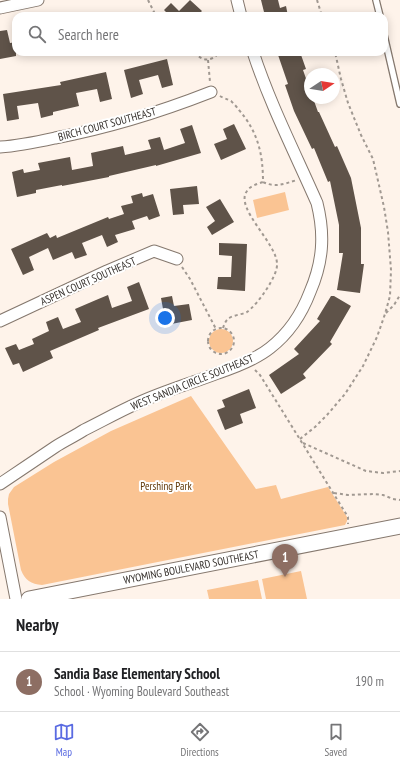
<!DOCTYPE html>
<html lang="en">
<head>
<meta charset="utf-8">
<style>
	:root { --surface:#fff; --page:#f2f2f2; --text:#202124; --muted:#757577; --line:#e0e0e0; --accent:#5a6be2 }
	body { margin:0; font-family:"PT Sans Narrow",sans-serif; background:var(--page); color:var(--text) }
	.compass { position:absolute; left:304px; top:68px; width:36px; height:36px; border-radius:50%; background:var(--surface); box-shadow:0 2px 10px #0003; rotate:78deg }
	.you { position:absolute; left:165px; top:318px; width:14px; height:14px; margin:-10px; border:3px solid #fff; border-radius:50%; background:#1a73e8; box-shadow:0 0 0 6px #1a73e833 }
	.badge { display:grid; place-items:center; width:26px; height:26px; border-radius:50%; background:var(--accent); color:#fff; font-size:13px; font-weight:700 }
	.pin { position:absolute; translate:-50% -33px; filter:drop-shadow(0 1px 2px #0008) }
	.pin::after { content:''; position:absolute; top:21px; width:14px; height:12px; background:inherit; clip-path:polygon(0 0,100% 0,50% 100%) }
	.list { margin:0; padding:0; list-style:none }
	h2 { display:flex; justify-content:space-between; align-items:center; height:52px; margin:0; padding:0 16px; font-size:17px }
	h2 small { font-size:13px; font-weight:400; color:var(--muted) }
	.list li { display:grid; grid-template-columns:26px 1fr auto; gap:12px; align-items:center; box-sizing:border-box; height:60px; padding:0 16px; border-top:1px solid var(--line) }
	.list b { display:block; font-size:15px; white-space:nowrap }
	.list p { margin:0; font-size:13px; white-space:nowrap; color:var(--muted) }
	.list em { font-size:13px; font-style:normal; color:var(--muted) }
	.icon { flex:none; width:22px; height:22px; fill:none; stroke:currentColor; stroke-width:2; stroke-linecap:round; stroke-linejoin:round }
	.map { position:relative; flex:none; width:400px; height:599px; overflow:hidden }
	.search { position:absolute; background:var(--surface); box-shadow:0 2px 10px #0003; left:12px; right:12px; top:12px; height:44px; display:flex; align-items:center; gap:10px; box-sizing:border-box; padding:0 14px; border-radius:12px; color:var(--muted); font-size:15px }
	.sheet { height:112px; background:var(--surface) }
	nav { display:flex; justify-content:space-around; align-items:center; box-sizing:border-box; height:56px; border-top:1px solid var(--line); background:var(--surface); font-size:11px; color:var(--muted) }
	nav a { display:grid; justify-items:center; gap:2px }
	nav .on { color:var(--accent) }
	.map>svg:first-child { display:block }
	.green { fill:#fac493 }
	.building { fill:#5f5349 }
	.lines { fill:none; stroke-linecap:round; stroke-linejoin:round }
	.service-casing { stroke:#85786e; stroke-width:8 }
	.minor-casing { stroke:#85786e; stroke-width:13 }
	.secondary-casing { stroke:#85786e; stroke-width:17 }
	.path { stroke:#a19992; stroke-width:2; stroke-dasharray:3 3; stroke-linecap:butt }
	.service { stroke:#fff; stroke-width:5.5 }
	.minor { stroke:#fff; stroke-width:11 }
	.secondary { stroke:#fff; stroke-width:15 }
	.labels { text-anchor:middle; stroke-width:4; stroke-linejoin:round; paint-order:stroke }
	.street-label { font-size:11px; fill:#342f2b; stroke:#fff }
	.park-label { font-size:11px; fill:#603707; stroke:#fff }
</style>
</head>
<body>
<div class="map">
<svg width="400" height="599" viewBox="0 0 400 599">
	<rect width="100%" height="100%" fill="#fef3ea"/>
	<path class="green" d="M285,192L289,210L257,218L253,200Z
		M209 341a12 12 0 1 1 24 0a12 12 0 1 1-24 0Z
		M191,396L256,489L276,485L281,499L328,487L347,517V521L345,525L42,585C31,584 25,580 21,570L8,504V499L9,494L14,487L54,462L111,431Z
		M301,571L307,599H266L262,579Z
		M258,580L262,599H209L207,590Z"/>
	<path class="building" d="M190,0L202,11L197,16H170L164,10L171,3L179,11Z
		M261,0H278L280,8L286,6L288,16H260V14L264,12Z
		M7,30L10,43L16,42V56L0,59V31Z
		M277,52H300L306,69L303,70L310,90V98H313L318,112H319L335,147L337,146L351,178L361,228V264H364L360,293L337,290L343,253H339V225L330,181L328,182L314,148L312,149L294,111L285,85L288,84Z
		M167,59L173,85L162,88L158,75L139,80L143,94L131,98L124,70Z
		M106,72L112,99L100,102L97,89L76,93L79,106L53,112V115L41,118L38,103L17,106L19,119L7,121L3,94L61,85L60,82Z
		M234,124L246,149L221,160L214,144L227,139L223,129Z
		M192,125L201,153L156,166V165L109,176V177L62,186V185L36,190V193L17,197L12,172L23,169L24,173L40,170L38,163L70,157L72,170L93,166L91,153L123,146L125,155L151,149L148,140L160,137L164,150L185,143L180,129Z
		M197,186L199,204L183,205L184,214L173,215L170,189Z
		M142,193L143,197L153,194L160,216L149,220L147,216L132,221L135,229L115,235L118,242L107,247L102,235L82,243L87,255L75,259L72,252L53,260L48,248L29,257L34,270L23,275L11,249L47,233L50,238L56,235L57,238L108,217L109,219L124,214L121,206L133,203L131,196Z
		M220,199L234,222L212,235L207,227L215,221L206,207Z
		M219,243L247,244L245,291L217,289L218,277H231L232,256L219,255Z
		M139,282L149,309L98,328L99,330L50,351L53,358L23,372L19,363L13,365L5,348L16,344L19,350L34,344L32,339L49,331L46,322L58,317L63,329L81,322L75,309L96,300L108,295L112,308L132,301L127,287Z
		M172,296L174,306L189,304L192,320L166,325L161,298Z
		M331,296H334L351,306L330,342L332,344L303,374L306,378L281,394L269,375L299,354L294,349L320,321L317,319Z
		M249,389L256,408L240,414L243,423L225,430L217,410L225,407L222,400Z"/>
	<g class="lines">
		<defs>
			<path id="service" d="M376,0L380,16
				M384,35L400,104"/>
			<path id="minor" d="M237,0L241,16
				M0,8L38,0
				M0,147C18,146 37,142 55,138C108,128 160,112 211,92
				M0,321L107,271L154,251L177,259
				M0,484C18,472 37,459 55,447C64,441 75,436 84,430C102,421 120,411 138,403C164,391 192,383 218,373C236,367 255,360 270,348C288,334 302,313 310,292C323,262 325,235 317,203C295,153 270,104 253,52
				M0,517L16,599"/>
			<path id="secondary" d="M29,599L400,526"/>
		</defs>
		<use href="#service" class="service-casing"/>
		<use href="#minor" class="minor-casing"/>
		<use href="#secondary" class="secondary-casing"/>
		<path class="path" d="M148,0L156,16
			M317,0L322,16
			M195,52C201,62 213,62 219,52
			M208,60L210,82
			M220,96C223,98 227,99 231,101C234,104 237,107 239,110C258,132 263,154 263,182C276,188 283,184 297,180
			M182,267L190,279L216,329
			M386,313L394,305L400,295
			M223,328C224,325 225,322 227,320C231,315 241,315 247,312C257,305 278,276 277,264C277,243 234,208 247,191C250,186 257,184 263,182
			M208 341a13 13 0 1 1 26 0a13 13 0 1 1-26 0Z
			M255,370L260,375L348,517V524
			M300,439L315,427L327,415L345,394L363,366L377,337L385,314L390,296L391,270L388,232L384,207L373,159L361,135L348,103L341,79L335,52
			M303,443L366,471L383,473L400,471
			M334,493L348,495L373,494L383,495L393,499L400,500"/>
		<use href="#service" class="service"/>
		<use href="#minor" class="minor"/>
		<use href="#secondary" class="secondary"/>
	</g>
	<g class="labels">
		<g class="street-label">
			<text transform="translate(107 124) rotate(-15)" y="4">BIRCH COURT SOUTHEAST</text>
			<text transform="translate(88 281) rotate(-24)" y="4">ASPEN COURT SOUTHEAST</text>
			<text transform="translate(192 382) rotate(-22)" y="4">WEST SANDIA CIRCLE SOUTHEAST</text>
			<text transform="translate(191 567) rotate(-11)" y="4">WYOMING BOULEVARD SOUTHEAST</text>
		</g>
		<g class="park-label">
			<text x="166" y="490">Pershing Park</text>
		</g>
	</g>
</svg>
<svg class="compass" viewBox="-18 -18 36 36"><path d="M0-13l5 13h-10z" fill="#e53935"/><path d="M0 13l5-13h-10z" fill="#757577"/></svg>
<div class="you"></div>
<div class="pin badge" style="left:285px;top:577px;background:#8d6e63">1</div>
<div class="search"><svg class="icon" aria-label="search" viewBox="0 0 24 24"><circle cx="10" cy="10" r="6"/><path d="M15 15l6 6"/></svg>Search here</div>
</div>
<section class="sheet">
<h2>Nearby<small></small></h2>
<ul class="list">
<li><span class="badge" style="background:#8d6e63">1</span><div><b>Sandia Base Elementary School</b><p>School · Wyoming Boulevard Southeast</p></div><em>190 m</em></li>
</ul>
</section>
<nav>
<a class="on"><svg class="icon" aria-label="map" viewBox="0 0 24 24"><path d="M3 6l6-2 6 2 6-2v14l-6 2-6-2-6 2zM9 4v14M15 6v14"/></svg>Map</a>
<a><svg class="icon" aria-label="directions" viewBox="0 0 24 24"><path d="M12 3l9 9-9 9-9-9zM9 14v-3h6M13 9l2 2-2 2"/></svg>Directions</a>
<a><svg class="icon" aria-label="saved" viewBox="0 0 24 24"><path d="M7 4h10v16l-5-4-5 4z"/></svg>Saved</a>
</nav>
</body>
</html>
